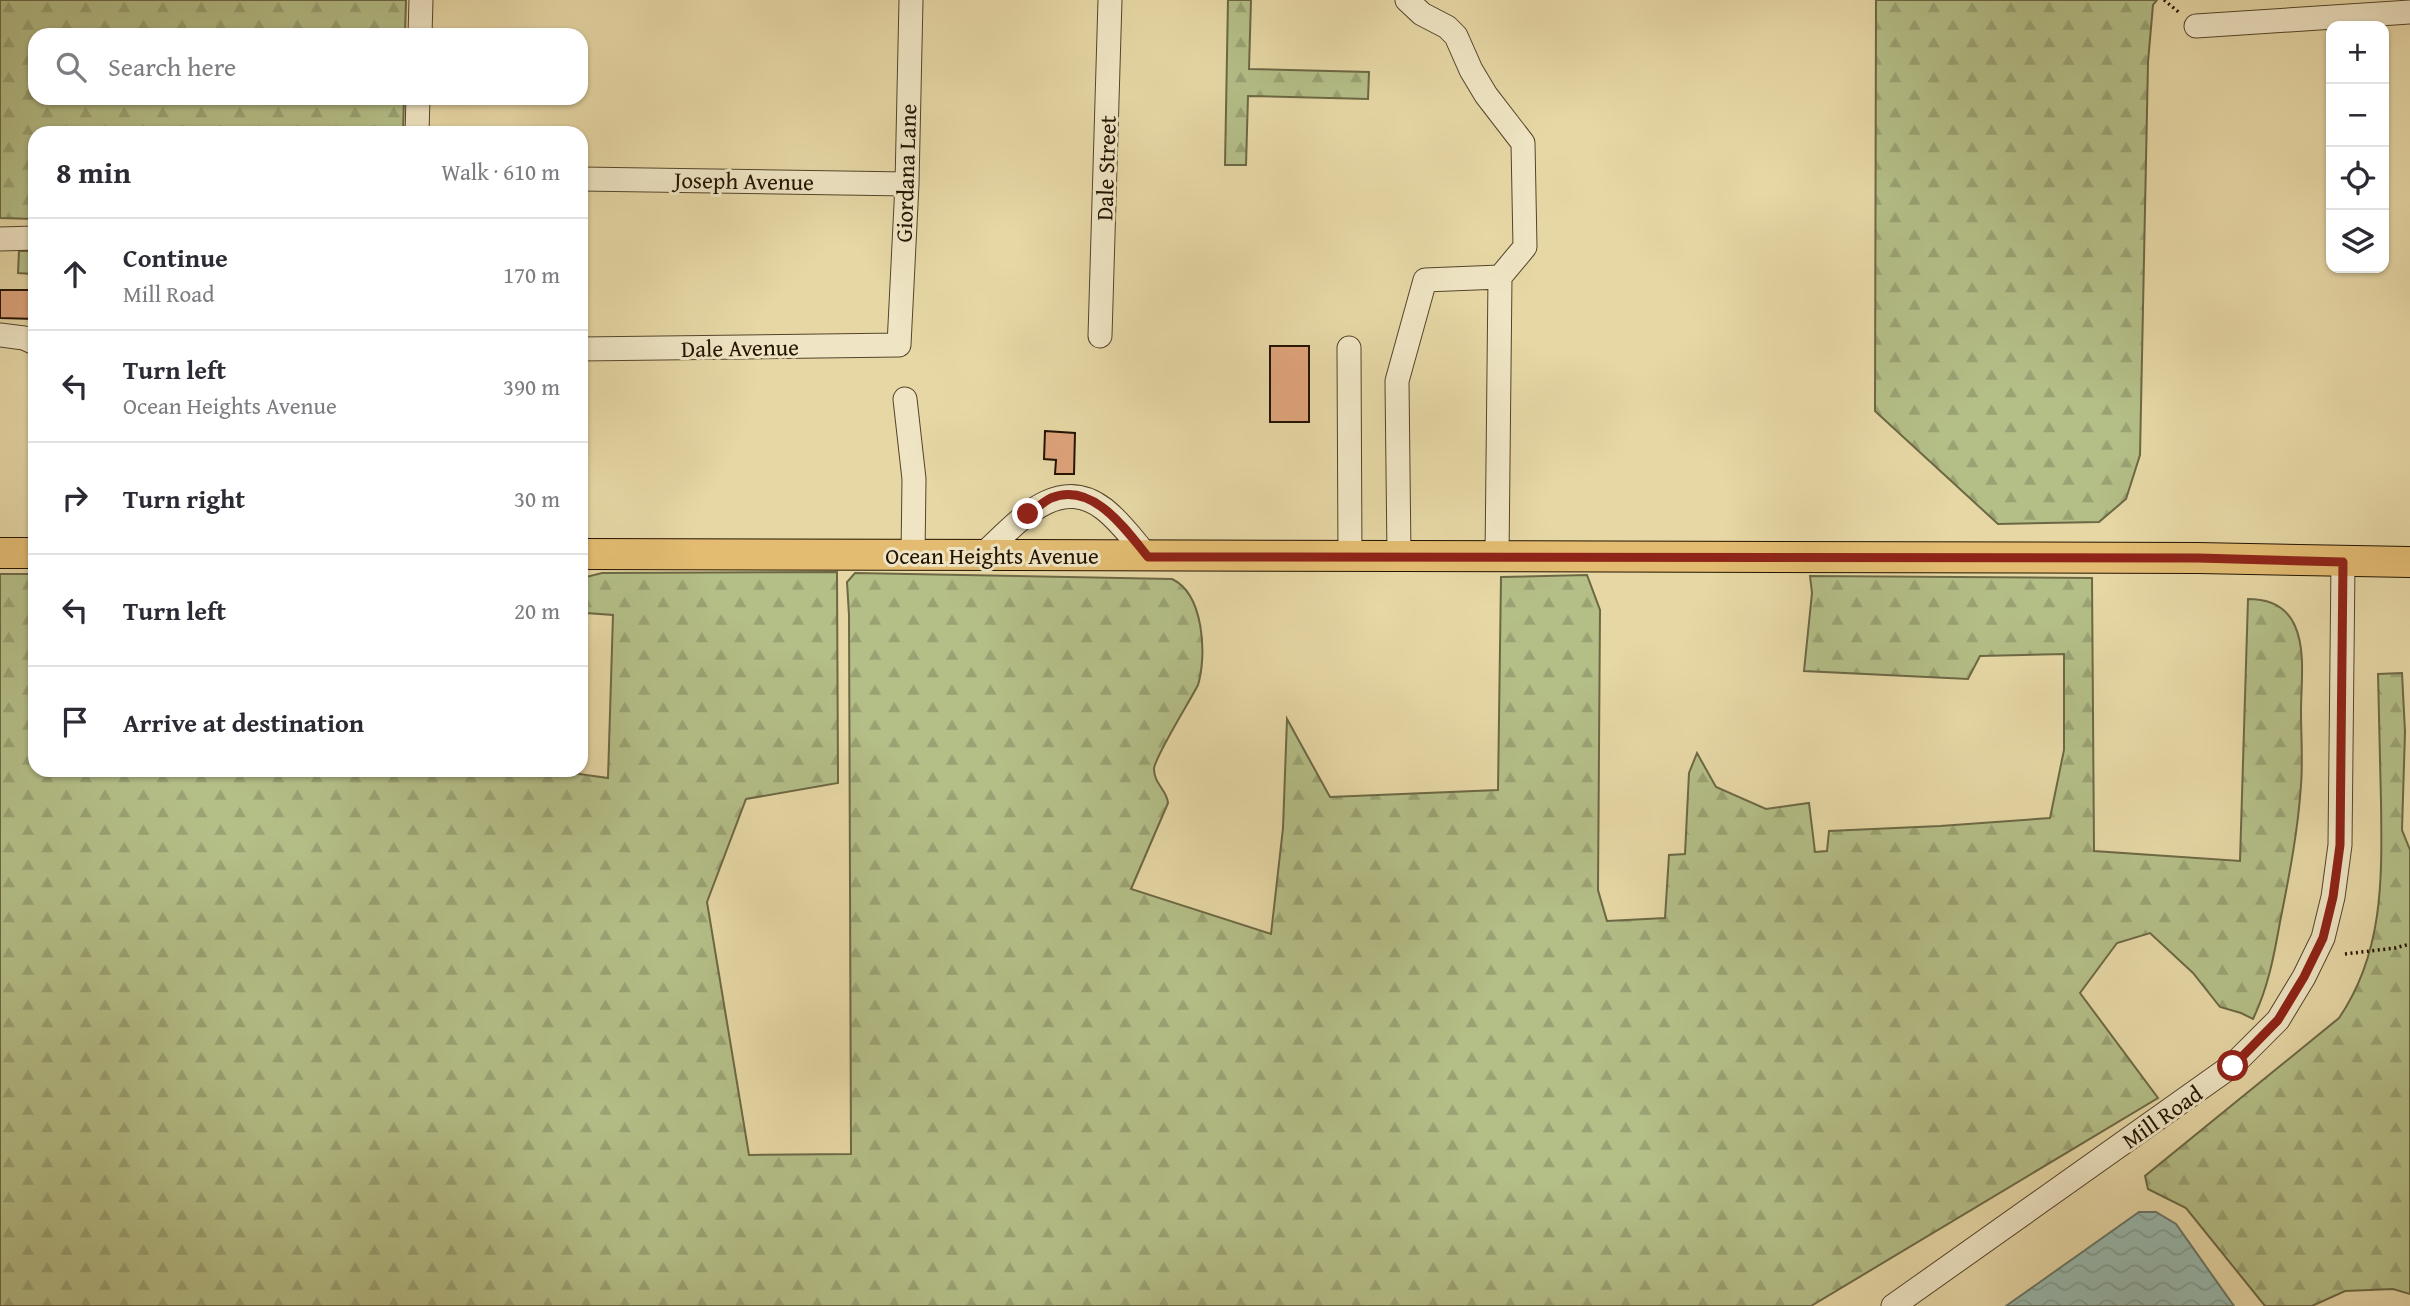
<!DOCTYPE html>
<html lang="en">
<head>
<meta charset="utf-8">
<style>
	:root { --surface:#fff; --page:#f7f7f7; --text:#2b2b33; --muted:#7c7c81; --line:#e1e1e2 }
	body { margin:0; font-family:"Gentium Book Plus",serif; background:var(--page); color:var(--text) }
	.controls { position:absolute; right:21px; top:21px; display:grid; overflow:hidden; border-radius:14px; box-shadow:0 2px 5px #0004 }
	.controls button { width:63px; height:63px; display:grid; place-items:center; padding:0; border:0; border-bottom:2px solid var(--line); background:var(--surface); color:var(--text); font:35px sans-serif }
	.stop { position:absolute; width:21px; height:21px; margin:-16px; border:5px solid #8f2418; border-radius:50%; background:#fff }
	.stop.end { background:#8f2418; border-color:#fff; box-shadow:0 2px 7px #0008 }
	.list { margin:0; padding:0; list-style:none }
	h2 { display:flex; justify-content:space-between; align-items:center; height:91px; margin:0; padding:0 28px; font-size:30px }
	h2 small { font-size:23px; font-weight:400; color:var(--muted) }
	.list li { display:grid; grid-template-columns:46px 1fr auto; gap:21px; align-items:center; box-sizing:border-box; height:112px; padding:0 28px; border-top:2px solid var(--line) }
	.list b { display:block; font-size:26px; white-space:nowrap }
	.list p { margin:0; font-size:23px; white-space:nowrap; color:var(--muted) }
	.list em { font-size:23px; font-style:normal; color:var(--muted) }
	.icon { flex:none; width:38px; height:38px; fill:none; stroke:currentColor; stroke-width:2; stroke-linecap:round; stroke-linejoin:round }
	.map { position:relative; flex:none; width:2410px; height:1306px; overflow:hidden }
	.search { position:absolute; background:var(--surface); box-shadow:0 2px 5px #0004; left:28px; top:28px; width:560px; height:77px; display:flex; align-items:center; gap:18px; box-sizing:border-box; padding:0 24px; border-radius:21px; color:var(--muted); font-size:26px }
	.panel { position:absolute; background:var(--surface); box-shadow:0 2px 5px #0004; left:28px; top:126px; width:560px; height:651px; border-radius:21px }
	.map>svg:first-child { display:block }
	.forest { fill:url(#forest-firs); stroke:#6c6844; stroke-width:2 }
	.pitch { fill:#b4be87; stroke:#6c6844; stroke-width:2 }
	.water { fill:url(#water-waves); stroke:#697668; stroke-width:2 }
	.building { fill:#dea37b; stroke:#231301; stroke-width:2 }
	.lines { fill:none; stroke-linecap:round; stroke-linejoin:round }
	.minor-casing { stroke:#54442a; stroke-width:25 }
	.major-casing { stroke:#231301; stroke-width:32 }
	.path { stroke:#231301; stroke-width:3.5; stroke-dasharray:2 3.5; stroke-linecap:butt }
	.minor { stroke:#efe5c4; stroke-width:23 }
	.major { stroke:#e3bc72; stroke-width:30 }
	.route { stroke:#8f2418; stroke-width:9 }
	.labels { text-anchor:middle; stroke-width:6; stroke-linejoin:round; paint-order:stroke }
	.street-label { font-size:23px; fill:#231301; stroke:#efe5c4 }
</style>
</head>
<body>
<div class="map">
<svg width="2410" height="1306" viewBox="0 0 2410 1306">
	<defs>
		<pattern id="forest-firs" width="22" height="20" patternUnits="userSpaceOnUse" patternTransform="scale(1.75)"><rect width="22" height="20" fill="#b4be87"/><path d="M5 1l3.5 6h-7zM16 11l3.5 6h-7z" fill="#9aa273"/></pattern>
		<pattern id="water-waves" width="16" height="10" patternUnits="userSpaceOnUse" patternTransform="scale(1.75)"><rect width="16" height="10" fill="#97b8ad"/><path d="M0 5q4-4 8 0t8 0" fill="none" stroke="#829d93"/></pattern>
	</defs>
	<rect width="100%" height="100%" fill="#e6d7a5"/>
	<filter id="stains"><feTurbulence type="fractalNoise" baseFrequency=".00286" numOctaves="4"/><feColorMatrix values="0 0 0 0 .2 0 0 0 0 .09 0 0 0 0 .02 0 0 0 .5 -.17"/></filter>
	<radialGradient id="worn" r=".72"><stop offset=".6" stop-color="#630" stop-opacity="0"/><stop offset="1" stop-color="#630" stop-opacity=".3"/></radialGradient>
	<path class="forest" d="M0,0H406L405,35H35V98H404L403,133H35V219L0,218Z
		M1228,0H1251L1249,69L1369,72L1368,99L1248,96L1246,165H1225Z
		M1876,0H2157L2153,5L2148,62L2140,455L2126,499L2099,522L1998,524L1875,411Z
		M837,572L838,783L746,799L707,902L749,1155L851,1154L849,615L847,582L855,573L1172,579C1204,594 1207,655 1198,685C1191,699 1154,758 1154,769C1154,784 1167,790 1168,803L1131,889L1271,934L1283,828L1287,719L1330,797L1498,790L1501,577L1587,575L1600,610L1598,890L1607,921L1665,918L1669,855L1685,854L1689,773L1697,753L1716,787L1766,809L1809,803L1815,852L1827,851L1829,831L1940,826L2050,818L2064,750V654L1980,656L1968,679L1804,671L1812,593L1810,576L2092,578L2094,851L2240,861L2248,599C2268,599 2286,605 2295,626C2306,651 2301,684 2301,711C2301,735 2303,761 2301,785C2298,831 2289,877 2280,922C2274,956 2268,988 2253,1019L2241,1013L2220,1007L2193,973L2150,933L2117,943L2080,993L2158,1098L1811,1306H0V574H35V770H551L608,778L613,615L586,613V577L602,573Z
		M2402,673L2405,732L2402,830L2410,850V1294L2393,1289L2345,1291L2312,1306H2265L2186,1208L2148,1189L2145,1176L2339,1018C2384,952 2382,878 2381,802C2380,760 2379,717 2378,674Z"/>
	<path class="pitch" d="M19,251H33L32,274L18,273Z"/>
	<path class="water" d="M2139,1212H2156L2176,1224L2234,1306H2006Z"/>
	<path class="building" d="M0,290H35V319L0,318Z
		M1270,346H1309V422H1270Z
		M1045,431L1075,433L1074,474H1055L1056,460L1044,459Z"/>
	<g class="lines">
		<defs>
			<path id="minor" d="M1407,0L1422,14L1447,27L1456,36L1471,70L1486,95L1523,143L1525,247L1500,277
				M2196,26L2410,12
				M420,35L421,0
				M417,133L418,98
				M581,179L907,184
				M0,239L35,238
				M0,335L24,338L35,343
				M1100,336L1110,0
				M1349,348L1350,557
				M581,349L899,345L907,184L911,0
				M905,399L914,479L913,556
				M981,556C1015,526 1056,472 1104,509C1121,522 1134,541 1148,557
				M1399,556L1397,381L1425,280L1500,277L1497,557
				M1893,1306L2233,1065L2278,1020L2304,977L2323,938L2333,897L2340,845L2343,562"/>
			<path id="major" d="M0,553H35
				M581,554L2198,558L2410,562"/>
		</defs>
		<use href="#minor" class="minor-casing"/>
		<use href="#major" class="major-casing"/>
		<path class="path" d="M2164,0L2181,14
			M2345,954L2395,948L2410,944"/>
		<use href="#minor" class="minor"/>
		<use href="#major" class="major"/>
	</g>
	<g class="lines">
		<path class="route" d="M1028,514C1036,509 1043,502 1051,498C1093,481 1126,530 1148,557L2198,558L2343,562L2340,845L2333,897L2323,938L2304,977L2278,1020L2233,1066"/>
	</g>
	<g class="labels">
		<g class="street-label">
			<text transform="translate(1106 168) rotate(-88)" y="8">Dale Street</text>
			<text transform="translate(906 173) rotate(-88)" y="8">Giordana Lane</text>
			<text transform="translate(744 181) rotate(1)" y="8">Joseph Avenue</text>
			<text transform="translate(740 348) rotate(-1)" y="8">Dale Avenue</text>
			<text x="992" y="564">Ocean Heights Avenue</text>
			<text transform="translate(2162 1117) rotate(-35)" y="8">Mill Road</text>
		</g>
	</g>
	<rect width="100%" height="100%" filter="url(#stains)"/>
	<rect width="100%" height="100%" fill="url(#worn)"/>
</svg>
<div class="controls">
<button>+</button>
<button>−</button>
<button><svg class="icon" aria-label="locate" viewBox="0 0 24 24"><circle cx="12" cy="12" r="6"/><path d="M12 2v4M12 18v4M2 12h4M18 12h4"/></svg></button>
<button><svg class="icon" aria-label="layers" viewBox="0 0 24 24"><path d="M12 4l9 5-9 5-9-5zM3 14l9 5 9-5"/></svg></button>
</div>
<div class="stop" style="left:2233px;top:1066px"></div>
<div class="stop end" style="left:1028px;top:514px"></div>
<div class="search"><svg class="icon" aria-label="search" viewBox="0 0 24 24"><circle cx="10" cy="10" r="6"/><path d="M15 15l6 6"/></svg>Search here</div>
<section class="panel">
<h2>8 min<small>Walk · 610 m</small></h2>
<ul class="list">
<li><svg class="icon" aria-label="ahead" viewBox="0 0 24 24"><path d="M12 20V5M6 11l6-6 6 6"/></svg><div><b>Continue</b><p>Mill Road</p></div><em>170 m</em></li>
<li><svg class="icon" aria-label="left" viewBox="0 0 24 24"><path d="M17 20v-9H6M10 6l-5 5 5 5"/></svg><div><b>Turn left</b><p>Ocean Heights Avenue</p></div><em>390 m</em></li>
<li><svg class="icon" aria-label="right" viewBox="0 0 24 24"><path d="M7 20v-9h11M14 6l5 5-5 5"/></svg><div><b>Turn right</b></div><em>30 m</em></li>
<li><svg class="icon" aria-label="left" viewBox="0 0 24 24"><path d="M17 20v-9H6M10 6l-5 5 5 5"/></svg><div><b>Turn left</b></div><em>20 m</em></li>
<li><svg class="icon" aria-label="arrive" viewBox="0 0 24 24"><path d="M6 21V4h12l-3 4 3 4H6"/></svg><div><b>Arrive at destination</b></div></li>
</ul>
</section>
</div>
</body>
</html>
